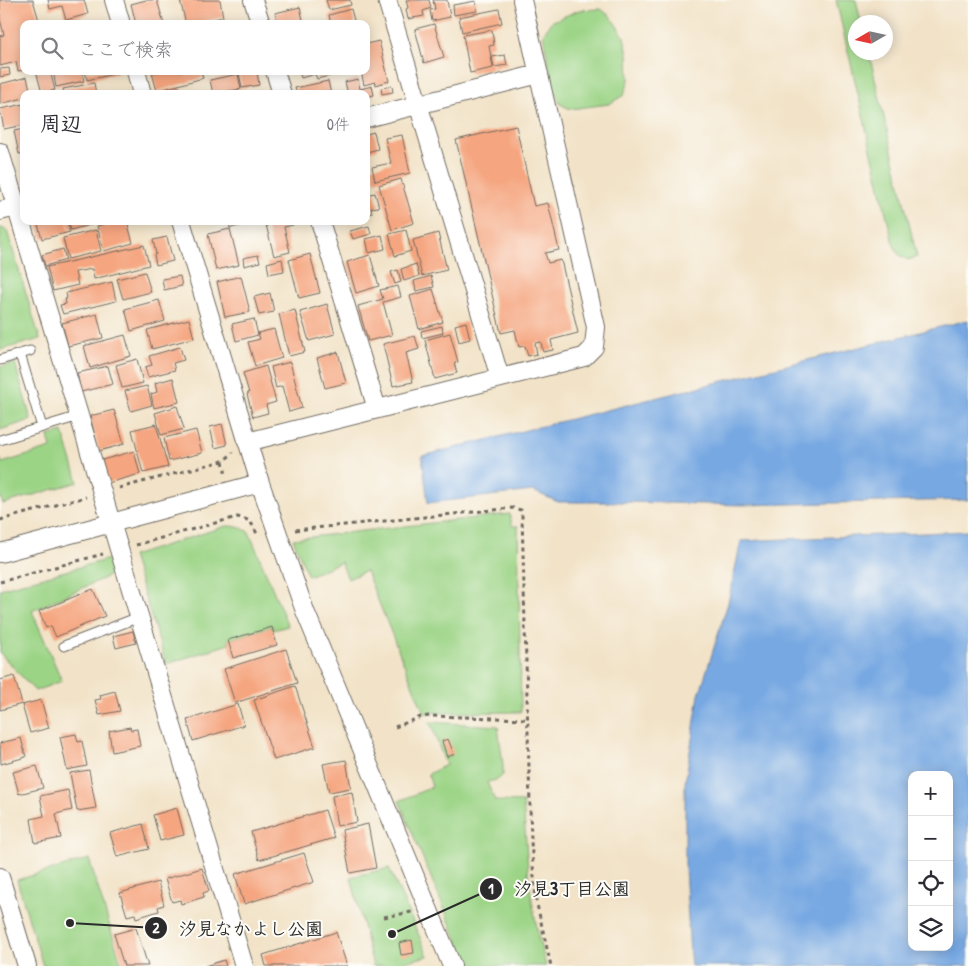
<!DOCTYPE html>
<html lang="ja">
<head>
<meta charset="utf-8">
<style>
	:root { --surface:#fff; --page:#f7f7f7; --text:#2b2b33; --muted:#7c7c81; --line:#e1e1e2 }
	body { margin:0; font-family:"Patrick Hand","Klee One",sans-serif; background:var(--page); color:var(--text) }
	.controls { position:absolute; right:15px; bottom:15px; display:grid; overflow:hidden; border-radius:10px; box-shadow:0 2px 12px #0003 }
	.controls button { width:45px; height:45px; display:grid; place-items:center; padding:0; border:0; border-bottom:1px solid var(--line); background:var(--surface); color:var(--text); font:25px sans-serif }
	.compass { position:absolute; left:848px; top:15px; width:45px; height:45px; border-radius:50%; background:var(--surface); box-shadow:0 2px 12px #0003; rotate:261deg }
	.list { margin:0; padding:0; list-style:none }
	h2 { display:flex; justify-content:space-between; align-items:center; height:65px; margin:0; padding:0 20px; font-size:21px }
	h2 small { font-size:16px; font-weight:400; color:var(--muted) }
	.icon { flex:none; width:28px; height:28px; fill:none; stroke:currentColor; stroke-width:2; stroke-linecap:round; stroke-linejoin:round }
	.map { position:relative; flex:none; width:968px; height:966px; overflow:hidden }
	.search { position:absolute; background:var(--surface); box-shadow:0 2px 12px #0003; left:20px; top:20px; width:350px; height:55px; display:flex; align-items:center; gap:12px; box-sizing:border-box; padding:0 18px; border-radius:10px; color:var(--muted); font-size:19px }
	.panel { position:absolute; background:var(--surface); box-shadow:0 2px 12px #0003; left:20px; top:90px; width:350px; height:135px; border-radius:10px }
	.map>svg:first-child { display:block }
	.green { fill:#9cd486; stroke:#648058 }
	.water { fill:#77a8e2; stroke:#516a86; fill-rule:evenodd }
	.building { fill:#f5a57f }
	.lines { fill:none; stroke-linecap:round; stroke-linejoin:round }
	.service-casing { stroke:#716b62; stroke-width:11 }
	.minor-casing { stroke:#716b62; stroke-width:20 }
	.path { stroke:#716b62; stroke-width:3; stroke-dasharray:4 4; stroke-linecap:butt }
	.service { stroke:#fff; stroke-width:9 }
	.minor { stroke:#fff; stroke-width:18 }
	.leader { fill:none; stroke:#2b2b2b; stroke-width:2 }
	.callout-dot { fill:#2b2b2b; stroke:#fdfcf7; stroke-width:2 }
	.mark-label { font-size:15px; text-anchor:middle; font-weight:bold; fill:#fff }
	.callout-label { font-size:18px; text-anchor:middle; font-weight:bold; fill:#2b2b2b; stroke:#fdfcf7; stroke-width:4; stroke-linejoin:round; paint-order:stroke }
</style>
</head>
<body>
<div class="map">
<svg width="968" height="966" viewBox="0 0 968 966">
	<rect width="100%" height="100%" fill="#fdfcf7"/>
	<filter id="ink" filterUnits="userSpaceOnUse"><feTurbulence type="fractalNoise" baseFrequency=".02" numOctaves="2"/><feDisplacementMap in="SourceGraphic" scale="10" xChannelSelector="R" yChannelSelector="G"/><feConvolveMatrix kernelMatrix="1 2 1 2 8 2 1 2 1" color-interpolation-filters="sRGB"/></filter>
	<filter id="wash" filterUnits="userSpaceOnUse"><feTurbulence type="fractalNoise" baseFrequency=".0096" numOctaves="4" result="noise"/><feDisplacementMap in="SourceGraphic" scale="20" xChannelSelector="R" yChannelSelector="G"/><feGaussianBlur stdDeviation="1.12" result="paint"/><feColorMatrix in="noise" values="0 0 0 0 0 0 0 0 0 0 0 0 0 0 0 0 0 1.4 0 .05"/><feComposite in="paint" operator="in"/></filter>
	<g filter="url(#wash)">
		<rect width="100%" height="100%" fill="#f2e3c8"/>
		<path class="green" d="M836,0H856L861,22H856V52L869,53L917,257L908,260L899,255L893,243Z
			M601,9L611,17L624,37L628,54L629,80L624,95L609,104L570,109L560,104L552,85L543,34L551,22L579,10Z
			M0,227L7,231L40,339L0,350Z
			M15,363L31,420L0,430V367Z
			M63,432L78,482L3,504L0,495V458L2,463L51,448L48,436Z
			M510,514L512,526H518L521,712L424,713L366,571L348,579L341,562L308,576L293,539Z
			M226,526C235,526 241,527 249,532L288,626L273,630L272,626L228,640L229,644L166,664L132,556Z
			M109,559L113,574L32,611L62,681L35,691L0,653V589Z
			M430,722L498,726L503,765V775L497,780L487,782L495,801L523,802L529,883L539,940L546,966H468L399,801L432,787L428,774L446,765Z
			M89,859L122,966H43L17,880Z
			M389,868L428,956L388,966H373L351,877Z"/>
		<path class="water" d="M968,320V500L743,505L629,502H558L533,491L428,503L422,456Z
			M968,531V966H691L690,954L685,868V783L699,695L728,603L741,541ZM912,775H949V947H912Z"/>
		<g id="blocks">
			<path class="building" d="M0,0H33L40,24H24V70L18,71L16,62L0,66V36L4,35L0,19Z
				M48,0H84L88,14L66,20L62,6L50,9Z
				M146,0H157L164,24H136L131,4Z
				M180,0H220L223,17L194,24H186Z
				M326,0H350L351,5L329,10Z
				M406,0H429L431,8L423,11L424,16L408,19L406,9L408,8Z
				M433,0H447L450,17L432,21L430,10L435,9Z
				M476,1L477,11L454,15L453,5Z
				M300,7L304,24H278L275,13Z
				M351,9L355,24H331L329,15Z
				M499,9L502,23L462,32L459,17Z
				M434,24L444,57L424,63L415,29Z
				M492,30L494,45L489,46L493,68L470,73L463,35Z
				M379,41L389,81L376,85L375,82L364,85L361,71H366V44Z
				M505,55L507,65L494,67L492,57Z
				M9,68L10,75L0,77V69Z
				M36,71H50L55,90L42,93Z
				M53,71H82L84,81L56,87Z
				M85,71H118L119,73L87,80Z
				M159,71H201L203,78L157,91L152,73Z
				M249,71H257L259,85L242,88L239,73Z
				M299,71H337L338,74L317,79L315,74L301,78Z
				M238,74L241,89L213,94L210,80Z
				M27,77L31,94H24V98L0,104V84Z
				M358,79L360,89L372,86L374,95L366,97V94H348L345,82Z
				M328,81L331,94H297L295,88Z
				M94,83L96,94H64L63,89Z
				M392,86L393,92L382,94L381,88Z
				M180,87L181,94H159L158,92Z
				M24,104V125L4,129L0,109Z
				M516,126L534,206L548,203L559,250L545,253L548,263L561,260L578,333L551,340L553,350L543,352L541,342L535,343L537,354L528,356L525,346L519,347L515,330L501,333L456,140Z
				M24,129V153L19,154L14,131Z
				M374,132L378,149L367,152L366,134Z
				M402,135L410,173L375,181L372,167L391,163L385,138Z
				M401,179L414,223L392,230L379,185Z
				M375,193L379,207L371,208L372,213L366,215V195Z
				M37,221H67L70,232L42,239Z
				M68,221H100V222L71,230Z
				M115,221H127L133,243L104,251L97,226Z
				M229,221H249V224L230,228Z
				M265,221H292L293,225L284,227L290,252L274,256Z
				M369,226L371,234L353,239L350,231Z
				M230,229L239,265L216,270L208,234Z
				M96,230L101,251L68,259L63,238Z
				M406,230L411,251L395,256L389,234Z
				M438,233L447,270L422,276L413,240Z
				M382,235L385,249L369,253L366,239Z
				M167,237L173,261L156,265L154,255L156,254L153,240Z
				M144,245L149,265L94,279L92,269L75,272L78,285L53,291L47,267Z
				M63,249L66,260L45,266L42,255Z
				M310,254L320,293L299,298L289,260Z
				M258,255L260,262L244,266L243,258Z
				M370,255L379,286L356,293L347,262Z
				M282,259L284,271L269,274L267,263Z
				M416,264L419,276L404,281L401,269Z
				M398,270L401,282L395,284L391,272Z
				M145,272L151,292L123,299L117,279Z
				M180,276L182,286L164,290L162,279Z
				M241,276L250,312L225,317L217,282Z
				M431,276L434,287L416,291L414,281Z
				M112,282L116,301L63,314L60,305L66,304L65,299L67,298L66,293Z
				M398,286L401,297L383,302L392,335L368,341L358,306L383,299L380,290Z
				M433,289L443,322L419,329L410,296Z
				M270,293L274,312L259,315L254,297Z
				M159,300L165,321L131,331L125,309Z
				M327,304L335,334L309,341L300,312Z
				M295,310L305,352L289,356L279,314Z
				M97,314L103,338L68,346L62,323Z
				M189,319L194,338L152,349L147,330Z
				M254,319L258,335L236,341L232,324Z
				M466,322L470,339L459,342L455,325Z
				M442,326L443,333L422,338L421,331Z
				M274,329L282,358L255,366L248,342L260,339L258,333Z
				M450,333L458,362L454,363L457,373L435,379L425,340Z
				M125,335L131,356L90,368L84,346Z
				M415,336L419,349L406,353L413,382L393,386L383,344Z
				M180,347L184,360L173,363L175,370L148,377L145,367L152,365L149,356Z
				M338,352L346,383L325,388L317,358Z
				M137,359L143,383L122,388L116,365Z
				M290,362L302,408L289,412L282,386L276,388L271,367Z
				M108,366L113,384L81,392L77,373Z
				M266,366L276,402L266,405L268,413L253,417L247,394L249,393L243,373Z
				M173,378L179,402L154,408L151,394L157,392L155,383Z
				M147,386L152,405L131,411L125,391Z
				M177,406L184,429L161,435L155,413Z
				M114,410L124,444L99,451L90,416Z
				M156,424L168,467L143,473L132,430Z
				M222,424L227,445L215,448L210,427Z
				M196,430L202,453L169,461L164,438Z
				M134,451L140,474L108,483L102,460Z
				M93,589L105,616L56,637L51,626L46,628L39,611Z
				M272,627L277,645L233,658L228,640Z
				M133,631L136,643L116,648L113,636Z
				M286,649L297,683L235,703L224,669Z
				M14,676L22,704L0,710V680Z
				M295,686L315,747L274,760L254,700Z
				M115,691L120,711L99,715L95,700L101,699L100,695Z
				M41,700L49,728L30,733L22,705Z
				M238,704L244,725L193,741L187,720Z
				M130,727L131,730L137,729L140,746L112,752L109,731Z
				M76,734L78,742L82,741L87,766L67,770L60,737Z
				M21,738L26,757L1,764L0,743Z
				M448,739L454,754L447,757L442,741Z
				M346,760L351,788L329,792L323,764Z
				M37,766L43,788L19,794L13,772Z
				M89,770L96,808L77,811L70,773Z
				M68,790L72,810L56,814L61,838L35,843L31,819L44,816L40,796Z
				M352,792L357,822L337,826L332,796Z
				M177,808L184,835L160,841L153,815Z
				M325,810L334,838L259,860L251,832Z
				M143,824L149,849L117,857L110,833Z
				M368,824L376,868L350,873L342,830Z
				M304,853L314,882L244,904L235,874Z
				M202,868L209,891L203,893L204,897L181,904L180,900L172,902L165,879Z
				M158,882L164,905L158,907L159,911L136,918L135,914L127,916L120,893Z
				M136,928L148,966H124L114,934Z
				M336,932L347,966H266L263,955Z
				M412,940L414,953L401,955L399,943Z
				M224,960L226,966H205Z"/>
		</g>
	</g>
	<g filter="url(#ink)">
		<use href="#blocks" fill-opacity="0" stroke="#716b62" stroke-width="1"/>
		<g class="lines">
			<defs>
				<path id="service" d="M20,354L42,427
					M0,360L30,351
					M0,440L79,416
					M64,646L139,617"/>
				<path id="minor" d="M114,0L121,24
					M253,0L261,24
					M387,0L500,378
					M136,71L142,94
					M275,71L282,94
					M366,118L539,74
					M0,152L244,966
					M0,211L24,205
					M181,221L260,483L305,611L452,966
					M320,221L377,409
					M247,442L584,357L594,347L596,327L522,0
					M0,553L260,483
					M0,877L27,966"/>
			</defs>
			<use href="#service" class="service-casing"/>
			<use href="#minor" class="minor-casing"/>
			<path class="path" d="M223,461L226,475
				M119,488L223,461L232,454L233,452
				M0,520L86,497
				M295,530L513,508L521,510L522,516L531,842L536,900L551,966
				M136,545L237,517C250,519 252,523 257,534
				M0,582L103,554
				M395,727L421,717L430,716L527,719
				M384,917L412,912"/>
			<use href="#service" class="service"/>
			<use href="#minor" class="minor"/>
		</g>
	</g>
	<path class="leader" d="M392 934L491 889M70 923L156 928"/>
	<g class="callout-dot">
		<circle cx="392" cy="934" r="5"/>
		<circle cx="70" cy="923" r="5"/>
		<circle cx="491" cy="889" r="12"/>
		<circle cx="156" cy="928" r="12"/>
	</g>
	<g class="mark-label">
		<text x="491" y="894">1</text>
		<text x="156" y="933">2</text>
	</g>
	<g class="callout-label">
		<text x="572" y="895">汐見3丁目公園</text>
		<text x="251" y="935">汐見なかよし公園</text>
	</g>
</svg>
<div class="controls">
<button>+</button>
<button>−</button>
<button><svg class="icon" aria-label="locate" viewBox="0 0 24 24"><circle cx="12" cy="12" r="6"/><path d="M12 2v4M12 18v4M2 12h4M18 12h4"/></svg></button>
<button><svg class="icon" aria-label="layers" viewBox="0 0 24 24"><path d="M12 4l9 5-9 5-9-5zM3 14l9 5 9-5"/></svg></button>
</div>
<svg class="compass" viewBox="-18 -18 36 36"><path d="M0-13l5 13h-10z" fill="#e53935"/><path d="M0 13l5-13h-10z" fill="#7c7c81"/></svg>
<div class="search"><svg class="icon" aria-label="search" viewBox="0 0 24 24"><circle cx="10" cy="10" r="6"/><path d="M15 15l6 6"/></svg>ここで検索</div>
<section class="panel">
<h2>周辺<small>0件</small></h2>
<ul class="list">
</ul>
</section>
</div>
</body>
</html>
